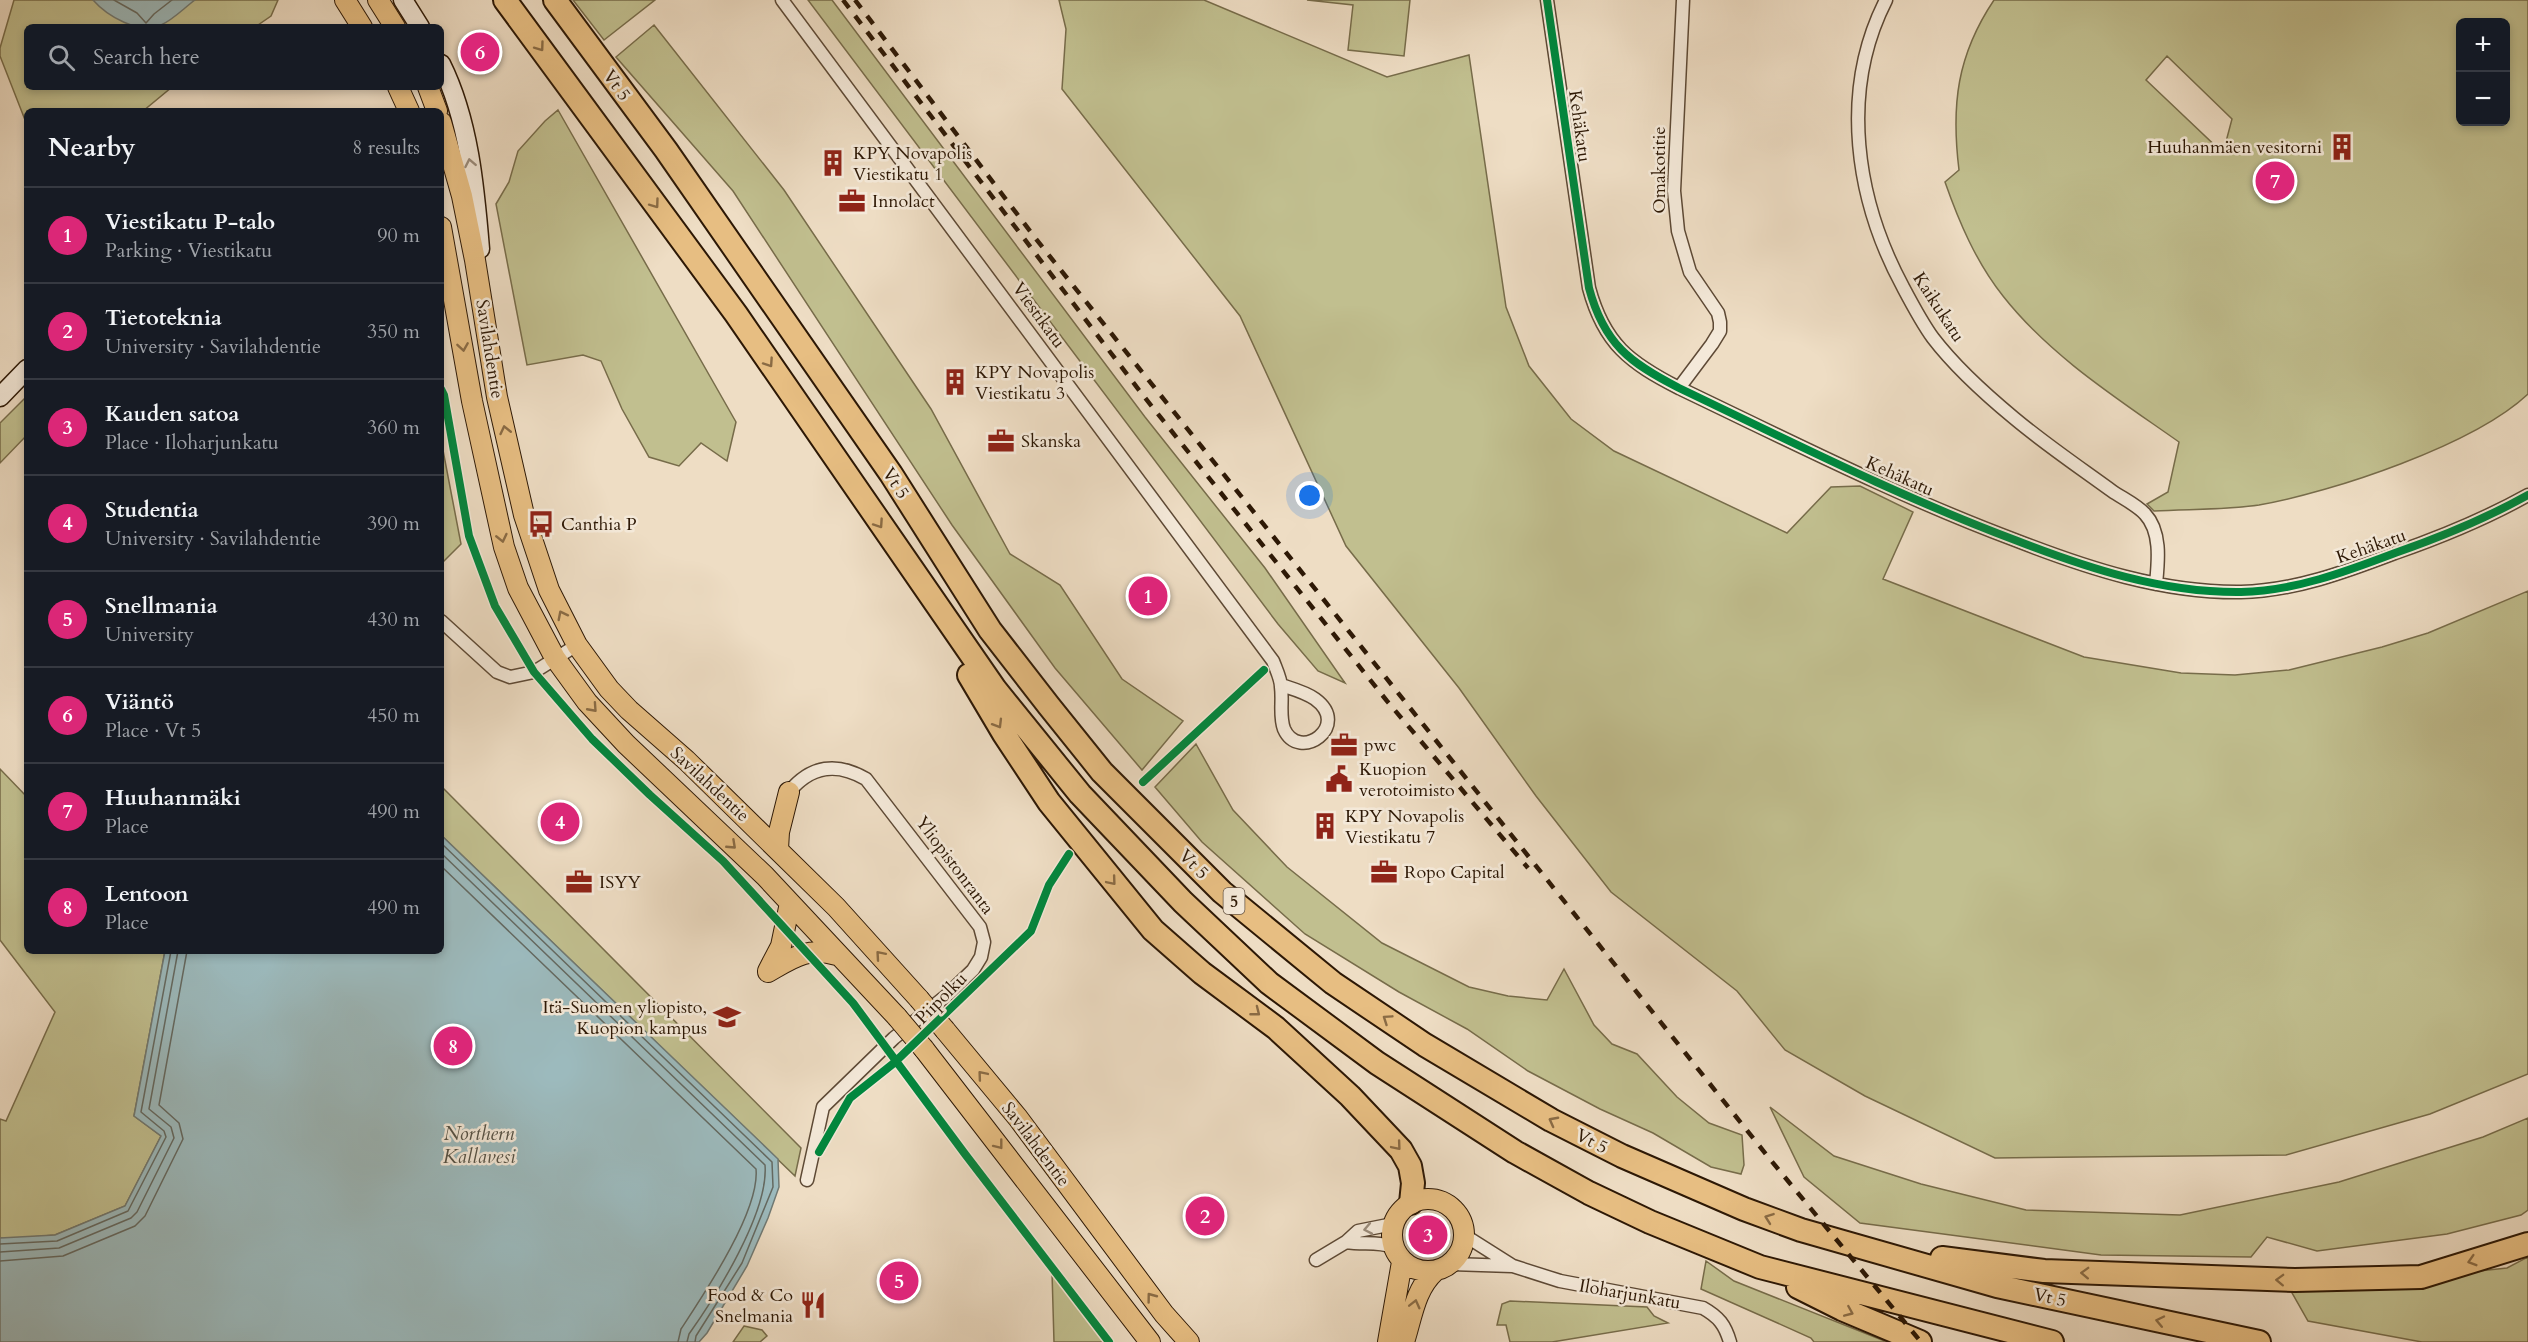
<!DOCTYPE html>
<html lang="en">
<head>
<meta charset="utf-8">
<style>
	:root { --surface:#171b24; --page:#242831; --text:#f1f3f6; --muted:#9ea1a6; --line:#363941; --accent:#db2777 }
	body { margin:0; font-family:Cardo,serif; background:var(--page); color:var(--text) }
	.controls { position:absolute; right:18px; top:18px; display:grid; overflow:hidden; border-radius:9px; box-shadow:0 3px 9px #0003 }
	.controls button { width:54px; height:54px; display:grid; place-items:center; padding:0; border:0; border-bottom:2px solid var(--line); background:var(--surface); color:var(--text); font:30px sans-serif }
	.you { position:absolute; left:1310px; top:496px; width:21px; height:21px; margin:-15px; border:4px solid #fff; border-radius:50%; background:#1a73e8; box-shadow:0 0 0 9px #1a73e833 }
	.badge { display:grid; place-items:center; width:39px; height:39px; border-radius:50%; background:var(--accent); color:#fff; font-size:20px; font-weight:700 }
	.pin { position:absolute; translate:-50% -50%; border:3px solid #fff; box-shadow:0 2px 6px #0006 }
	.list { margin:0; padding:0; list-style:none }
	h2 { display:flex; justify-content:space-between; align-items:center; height:78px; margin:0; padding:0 24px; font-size:26px }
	h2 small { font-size:20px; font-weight:400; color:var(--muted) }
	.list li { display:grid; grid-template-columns:39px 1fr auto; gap:18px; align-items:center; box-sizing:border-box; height:96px; padding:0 24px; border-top:2px solid var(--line) }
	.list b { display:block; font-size:22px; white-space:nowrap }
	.list p { margin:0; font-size:20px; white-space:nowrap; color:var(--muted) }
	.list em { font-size:20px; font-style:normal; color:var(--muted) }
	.icon { flex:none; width:33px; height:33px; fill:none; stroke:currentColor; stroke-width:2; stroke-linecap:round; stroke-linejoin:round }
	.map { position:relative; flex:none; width:2528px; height:1342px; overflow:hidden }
	.search { position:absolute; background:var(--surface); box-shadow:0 3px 9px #0003; left:24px; top:24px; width:420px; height:66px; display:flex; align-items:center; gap:15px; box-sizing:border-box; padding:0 21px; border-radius:9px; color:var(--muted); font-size:22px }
	.panel { position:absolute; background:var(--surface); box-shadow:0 3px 9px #0003; left:24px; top:108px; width:420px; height:846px; border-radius:9px }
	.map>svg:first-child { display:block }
	.green { fill:#c1bf8f; stroke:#776c4a; stroke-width:1.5; fill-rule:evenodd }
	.water { fill:#9cbabd; stroke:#707973; stroke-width:1.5 }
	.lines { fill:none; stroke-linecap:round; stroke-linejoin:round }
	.shore { stroke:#646961; stroke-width:1.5 }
	.street-casing { stroke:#5d4935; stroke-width:15 }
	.secondary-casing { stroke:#2d1805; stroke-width:21 }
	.primary-casing { stroke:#2d1805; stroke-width:22 }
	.highway-casing { stroke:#2d1805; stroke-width:26 }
	.street { stroke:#f4e9d9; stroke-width:12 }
	.secondary { stroke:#f4e9d9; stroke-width:18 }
	.primary { stroke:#e7be82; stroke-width:20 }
	.highway { stroke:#e7be82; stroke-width:22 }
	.rail { stroke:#2d1805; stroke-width:4.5; stroke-dasharray:10 10; stroke-linecap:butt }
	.primary-bridge-casing { stroke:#2d1805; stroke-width:22; stroke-linecap:butt }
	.primary-bridge { stroke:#e7be82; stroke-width:20 }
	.cycleway-casing { stroke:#f4e9d9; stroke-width:11 }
	.cycleway { stroke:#00873e; stroke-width:8 }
	.oneway { stroke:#8a6b44 }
	.oneway2 { stroke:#9a8b7a }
	.labels { text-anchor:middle; stroke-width:5; stroke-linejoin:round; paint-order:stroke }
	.shield { fill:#f4e9d9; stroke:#695745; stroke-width:1.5 }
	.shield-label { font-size:16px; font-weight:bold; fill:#2d1805 }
	.street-label { font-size:18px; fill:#2d1805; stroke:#f4e9d9 }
	.poi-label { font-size:18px; fill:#2d1805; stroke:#f4e9d9; text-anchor:start }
	.water-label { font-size:20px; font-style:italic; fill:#545145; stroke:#f4e9d9 }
</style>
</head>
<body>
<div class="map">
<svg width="2528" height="1342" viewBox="0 0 2528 1342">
	<rect width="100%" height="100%" fill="#eeddc4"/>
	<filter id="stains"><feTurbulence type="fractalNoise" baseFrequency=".00333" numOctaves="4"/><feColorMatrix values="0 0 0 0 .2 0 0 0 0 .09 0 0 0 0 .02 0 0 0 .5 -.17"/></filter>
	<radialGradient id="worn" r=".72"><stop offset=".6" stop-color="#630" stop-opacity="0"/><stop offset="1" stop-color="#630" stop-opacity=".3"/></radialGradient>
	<path class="green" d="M14,0H278L271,16L255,27H27V87H172L143,111H27V125L0,56V48Z
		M573,0H655L604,40Z
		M808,0H832L1145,417L1265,568L1345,683L1318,671L1278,624Z
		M1059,0H1204L1387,77L1469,55L1506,307L1529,366L1571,419L1614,451L1787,533L1831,487L1860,486L1913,512L1883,579L2084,657L2181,673L2235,675L2289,670L2382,647L2428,633L2528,591V1074L2430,1114L2286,1155L1995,1158L1865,1096L1785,1050L1737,991L1611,892L1536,796L1459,688L1346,546L1240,316L1062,89L1066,29Z
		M1307,0H1410L1404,56L1348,50L1353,5Z
		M1994,0H2528V394C2474,445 2333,492 2259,505C2225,510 2189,509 2154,511L2147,504L2168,492L2179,442C2118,399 2050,356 2003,296C1976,262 1959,222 1945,182L1959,170C1951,105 1957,55 1994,0ZM2460,22H2506V122H2460ZM2167,56L2232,119L2223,153L2146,80Z
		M654,25L784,190L931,409L1010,554L1060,585L1122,679L1183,721L1142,770L1055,668L952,525L733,191L616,57Z
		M558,110L736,422L727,461L701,443L679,466L649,457L622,409L601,361L583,355L527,365L496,204L509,182L518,151L545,121Z
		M27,396V435L0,463V423Z
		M441,440L461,544L441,564Z
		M1196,744L1233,810L1287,867L1382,943L1469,987L1508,996L1547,1000L1564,969L1594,1025L1612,1044L1637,1054L1677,1097L1709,1123L1742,1135L1744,1165L1741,1174L1711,1167L1653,1133L1600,1109L1528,1071L1467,1029L1399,992L1305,934L1202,842L1155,787Z
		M0,769L27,797V951H165L134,1116L161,1136L125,1206L55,1235L8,1239L0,1238V1119L6,1121L55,1012L0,940Z
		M441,786L801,1148L795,1176L441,835Z
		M1770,1107L1834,1156L1921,1184L2026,1210L2180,1215L2339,1182L2483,1137L2528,1118V1210L2521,1215L2447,1234L2317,1251L2267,1237L2251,1257L2101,1255L1860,1223L1804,1177Z
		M2528,1257V1342H2422L2308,1321L2291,1291L2507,1268Z
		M1706,1261L1734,1281L1887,1342H1814L1811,1338L1701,1289Z
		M1052,1272L1075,1294L1111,1342H1054Z
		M1510,1301L1647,1307L1654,1316L1668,1323L1552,1342H1510L1506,1325H1497L1502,1304Z
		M744,1326L762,1330L767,1336L760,1342H733Z"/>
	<path class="water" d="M93,0H195C184,8 173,20 161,25C139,35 107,16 93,0Z
		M441,835L778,1159L779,1187L768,1218L747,1266L707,1333L699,1342H0V1238L55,1235L125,1206L161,1136L134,1116L165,951H441Z"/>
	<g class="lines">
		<path class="shore" d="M114,0L137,13L146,23L154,14L172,0
			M441,843L772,1162L773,1187L742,1263L696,1336L695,1342
			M441,853L765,1165C769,1212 716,1296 689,1334L687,1342
			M441,866L756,1169C760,1211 704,1294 681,1329L678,1342
			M0,1244L57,1241L128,1211L166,1137L164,1131L141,1112L171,951
			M0,1252L59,1248L131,1218L137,1212L174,1138L171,1127L149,1109L178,951
			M0,1261L63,1256L135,1226L145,1216L183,1139L179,1123L159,1105L187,951"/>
		<defs>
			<path id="street" d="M782,0L1273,661C1276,669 1281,679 1281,687C1283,701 1279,716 1284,729C1299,763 1352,726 1315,699C1305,692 1293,689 1281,685
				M1547,0L1589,288C1604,344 1630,363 1679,388C1790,441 1900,497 2015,540C2087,568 2162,593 2241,592C2294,591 2345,572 2395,553C2441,537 2485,519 2528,495
				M1886,0C1839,92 1856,200 1903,287C1912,304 1922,323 1933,338C1956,368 1985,394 2014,418C2045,444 2079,467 2112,491C2122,498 2137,505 2145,514C2162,532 2158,563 2156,584
				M1679,388L1712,344L1720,331V322L1718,313L1690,272L1678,231L1674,191L1683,0
				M441,621L497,672L510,677L534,672L577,645
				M789,792C811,765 837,762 866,779L980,927L984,942L981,957L973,970L946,996L894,1038L823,1107L807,1180
				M1464,1235L1513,1266L1560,1281L1703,1308C1719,1317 1725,1325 1730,1342
				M1346,1242C1363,1245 1377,1241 1393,1247
				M1316,1260L1346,1242L1358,1231L1393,1224
				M1451,1264L1512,1266"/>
			<path id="secondary" d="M403,0L420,27
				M441,64C469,120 475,188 480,249
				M0,397L27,369"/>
			<path id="primary" d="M345,0L362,27
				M378,0L395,27
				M398,87L409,111
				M428,87L437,111
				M441,122L462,196L475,260L497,397L524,515L549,590L577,645L609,689L629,710L686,760L836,907L919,999
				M441,227L472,401L504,547L518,588L555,658L587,702L626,744L765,876L897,1017
				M778,849L779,832L789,792
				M768,971L781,946L790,903
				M768,972C794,957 807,947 837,955
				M945,1030L1018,1118L1164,1314L1189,1342
				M924,1049L1150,1342
				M1392 1235a36 36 0 1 1 72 0a36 36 0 1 1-72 0Z
				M1388,1342L1402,1262
				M1404,1342C1412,1317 1415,1289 1435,1271"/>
			<path id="highway" d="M505,0L736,314L995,689L1080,794L1183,902L1269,983L1377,1063L1515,1152L1589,1193L1650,1222L1760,1267L2052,1342
				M555,0L666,150L891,474L990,630L1049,706L1102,772L1222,892L1333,983L1425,1045L1551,1120L1622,1156L1744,1209L1801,1230L1997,1286L2259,1342
				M969,675L1004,734L1049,802L1153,930L1202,973L1276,1028L1350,1096L1401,1150L1410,1166L1413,1183L1411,1203
				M1942,1258L2044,1271L2295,1280L2421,1277L2528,1244
				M1798,1287L1842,1309L1920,1342"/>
		</defs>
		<use href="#street" class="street-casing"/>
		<use href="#secondary" class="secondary-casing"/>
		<use href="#primary" class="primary-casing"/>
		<use href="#highway" class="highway-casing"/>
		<use href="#street" class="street"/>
		<use href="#secondary" class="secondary"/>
		<use href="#primary" class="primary"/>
		<use href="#highway" class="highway"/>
		<path class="rail" d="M843,0L1142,394L1387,701L1528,868
			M855,0L1036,239L1769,1158L1921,1342"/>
		<defs>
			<path id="primary-bridge" d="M919,999L945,1030
				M897,1017L924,1049"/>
		</defs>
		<use href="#primary-bridge" class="primary-bridge-casing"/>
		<use href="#primary-bridge" class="primary-bridge"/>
		<defs>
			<path id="cycleway" d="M1547,0L1589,288C1604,344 1630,363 1679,388C1790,441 1900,497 2015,540C2087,568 2162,593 2241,592C2294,591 2345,572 2395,553C2441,537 2485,519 2528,495
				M441,389L444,395L469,536L495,606L534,672L592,739L650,795L723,861L853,1003L965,1154L1109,1342
				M1143,782L1264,670
				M819,1152L850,1098L894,1063L1031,931L1049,885L1069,854"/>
		</defs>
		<use href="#cycleway" class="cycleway-casing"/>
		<use href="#cycleway" class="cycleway"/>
	</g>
	<defs><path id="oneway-chevron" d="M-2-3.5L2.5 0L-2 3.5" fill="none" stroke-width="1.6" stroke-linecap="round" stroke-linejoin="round" transform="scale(1.5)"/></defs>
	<g class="oneway">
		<use href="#oneway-chevron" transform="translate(540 47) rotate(54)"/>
		<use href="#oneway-chevron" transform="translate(655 204) rotate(54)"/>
		<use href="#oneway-chevron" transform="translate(463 347) rotate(81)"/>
		<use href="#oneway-chevron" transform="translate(769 363) rotate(56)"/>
		<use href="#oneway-chevron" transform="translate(505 430) rotate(-103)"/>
		<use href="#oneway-chevron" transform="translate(879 524) rotate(56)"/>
		<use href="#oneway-chevron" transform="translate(502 538) rotate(77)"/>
		<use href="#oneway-chevron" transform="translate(562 615) rotate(-117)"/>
		<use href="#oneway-chevron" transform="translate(593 708) rotate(48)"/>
		<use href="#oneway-chevron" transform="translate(998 724) rotate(59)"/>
		<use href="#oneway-chevron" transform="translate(732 845) rotate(43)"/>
		<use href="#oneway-chevron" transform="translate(1112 881) rotate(50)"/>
		<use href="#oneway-chevron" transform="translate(880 955) rotate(-131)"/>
		<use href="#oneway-chevron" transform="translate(1256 1012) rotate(38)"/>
		<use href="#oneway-chevron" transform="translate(1387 1019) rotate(-146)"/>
		<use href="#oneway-chevron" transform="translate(982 1075) rotate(-130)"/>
		<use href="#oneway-chevron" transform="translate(1553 1121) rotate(-152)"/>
		<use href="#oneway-chevron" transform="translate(999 1145) rotate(52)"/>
		<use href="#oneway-chevron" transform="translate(1397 1146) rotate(50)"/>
		<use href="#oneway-chevron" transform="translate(1769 1218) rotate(-160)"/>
		<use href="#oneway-chevron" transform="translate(2472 1261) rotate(163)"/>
		<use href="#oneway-chevron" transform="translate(2085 1273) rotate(-178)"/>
		<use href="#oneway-chevron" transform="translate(2280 1280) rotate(-178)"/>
		<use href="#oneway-chevron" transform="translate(1151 1297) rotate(-127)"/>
		<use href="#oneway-chevron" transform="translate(1415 1304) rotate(-76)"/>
		<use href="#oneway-chevron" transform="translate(1849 1312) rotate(23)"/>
		<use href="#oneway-chevron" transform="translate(2160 1321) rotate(-168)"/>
	</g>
	<g class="oneway2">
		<use href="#oneway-chevron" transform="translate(470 163) rotate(-101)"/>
		<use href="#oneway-chevron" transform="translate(1368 1229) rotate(169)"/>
	</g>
	<defs>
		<symbol id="building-bare" viewBox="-9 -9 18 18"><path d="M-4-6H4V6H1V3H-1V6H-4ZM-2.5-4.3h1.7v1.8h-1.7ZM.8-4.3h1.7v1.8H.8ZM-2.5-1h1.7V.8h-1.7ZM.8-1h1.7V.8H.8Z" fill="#8f2418" stroke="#f4e9d9" stroke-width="2.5" paint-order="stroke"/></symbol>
		<symbol id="office-bare" viewBox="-9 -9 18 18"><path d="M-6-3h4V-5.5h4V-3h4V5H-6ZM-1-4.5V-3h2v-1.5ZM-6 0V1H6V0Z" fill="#8f2418" stroke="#f4e9d9" stroke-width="2.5" paint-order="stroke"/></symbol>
		<symbol id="bus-bare" viewBox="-9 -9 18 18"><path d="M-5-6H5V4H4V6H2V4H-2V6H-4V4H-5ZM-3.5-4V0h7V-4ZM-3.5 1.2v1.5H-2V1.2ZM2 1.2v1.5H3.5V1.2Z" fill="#8f2418" stroke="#f4e9d9" stroke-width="2.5" paint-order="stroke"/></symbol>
		<symbol id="civic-bare" viewBox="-9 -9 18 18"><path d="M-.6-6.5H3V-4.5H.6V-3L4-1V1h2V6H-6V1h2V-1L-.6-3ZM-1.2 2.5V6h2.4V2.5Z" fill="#8f2418" stroke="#f4e9d9" stroke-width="2.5" paint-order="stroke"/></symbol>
		<symbol id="university-bare" viewBox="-9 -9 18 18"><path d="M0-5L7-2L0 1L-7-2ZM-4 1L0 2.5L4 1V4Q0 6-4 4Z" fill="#8f2418" stroke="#f4e9d9" stroke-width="2.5" paint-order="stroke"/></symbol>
		<symbol id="restaurant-bare" viewBox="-9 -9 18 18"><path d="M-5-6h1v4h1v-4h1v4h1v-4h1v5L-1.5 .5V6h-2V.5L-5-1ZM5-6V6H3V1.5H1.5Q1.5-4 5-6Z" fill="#8f2418" stroke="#f4e9d9" stroke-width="2.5" paint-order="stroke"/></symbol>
	</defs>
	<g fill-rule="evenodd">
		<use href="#building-bare" x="2323" y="128" width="38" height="38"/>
		<use href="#building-bare" x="814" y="144" width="38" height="38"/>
		<use href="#office-bare" x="833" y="182" width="38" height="38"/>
		<use href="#building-bare" x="936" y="363" width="38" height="38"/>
		<use href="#office-bare" x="982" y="422" width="38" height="38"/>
		<use href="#bus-bare" x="522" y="505" width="38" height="38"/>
		<use href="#office-bare" x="1325" y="726" width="38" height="38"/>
		<use href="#civic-bare" x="1320" y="760" width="38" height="38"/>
		<use href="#building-bare" x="1306" y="807" width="38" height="38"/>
		<use href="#office-bare" x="1365" y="853" width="38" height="38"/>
		<use href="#office-bare" x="560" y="863" width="38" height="38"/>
		<use href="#university-bare" x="708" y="998" width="38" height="38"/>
		<use href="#restaurant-bare" x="794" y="1286" width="38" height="38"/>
	</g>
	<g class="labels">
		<rect class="shield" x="1223.5" y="888" width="21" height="26" rx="4.5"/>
		<g class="shield-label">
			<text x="1234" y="907">5</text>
		</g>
		<g class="street-label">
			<text transform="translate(617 85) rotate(54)" y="6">Vt 5</text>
			<text transform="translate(1580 126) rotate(82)" y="6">Kehäkatu</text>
			<text transform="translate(1659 170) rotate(-90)" y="6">Omakotitie</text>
			<text transform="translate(1939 307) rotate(57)" y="6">Kaikukatu</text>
			<text transform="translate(1039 315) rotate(54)" y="6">Viestikatu</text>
			<text transform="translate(490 349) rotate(81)" y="6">Savilahdentie</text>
			<text transform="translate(1900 476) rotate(24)" y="6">Kehäkatu</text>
			<text transform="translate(896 483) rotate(57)" y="6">Vt 5</text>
			<text transform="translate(2371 546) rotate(-19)" y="6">Kehäkatu</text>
			<text transform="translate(710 784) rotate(43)" y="6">Savilahdentie</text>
			<text transform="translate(1194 864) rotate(45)" y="6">Vt 5</text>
			<text transform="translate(955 865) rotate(53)" y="6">Yliopistonranta</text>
			<text transform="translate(941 998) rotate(-45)" y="6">Piipolku</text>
			<text transform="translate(1592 1141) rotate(27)" y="6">Vt 5</text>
			<text transform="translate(1036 1144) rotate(53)" y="6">Savilahdentie</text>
			<text transform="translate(1630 1294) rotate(10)" y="6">Iloharjunkatu</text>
			<text transform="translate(2050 1297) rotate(12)" y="6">Vt 5</text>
		</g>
		<g class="poi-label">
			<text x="2322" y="153" text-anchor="end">Huuhanmäen vesitorni</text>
			<text x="853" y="159">KPY Novapolis<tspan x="853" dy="21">Viestikatu 1</tspan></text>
			<text x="872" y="207">Innolact</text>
			<text x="975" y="378">KPY Novapolis<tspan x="975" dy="21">Viestikatu 3</tspan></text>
			<text x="1021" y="447">Skanska</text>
			<text x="561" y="530">Canthia P</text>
			<text x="1364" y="751">pwc</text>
			<text x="1359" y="775">Kuopion<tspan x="1359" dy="21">verotoimisto</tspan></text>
			<text x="1345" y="822">KPY Novapolis<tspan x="1345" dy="21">Viestikatu 7</tspan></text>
			<text x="1404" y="878">Ropo Capital</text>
			<text x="599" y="888">ISYY</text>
			<text x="707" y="1013" text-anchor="end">Itä-Suomen yliopisto,<tspan x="707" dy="21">Kuopion kampus</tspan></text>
			<text x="793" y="1301" text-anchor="end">Food &amp; Co<tspan x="793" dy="21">Snelmania</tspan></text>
		</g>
		<g class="water-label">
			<text x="479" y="1140">Northern<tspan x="479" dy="23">Kallavesi</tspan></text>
		</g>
	</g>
	<rect width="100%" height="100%" filter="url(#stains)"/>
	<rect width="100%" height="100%" fill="url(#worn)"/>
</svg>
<div class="controls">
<button>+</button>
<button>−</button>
</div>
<div class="you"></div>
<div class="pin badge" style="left:1148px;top:596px">1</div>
<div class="pin badge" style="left:1205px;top:1216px">2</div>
<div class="pin badge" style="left:1428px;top:1235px">3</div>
<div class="pin badge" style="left:560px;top:822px">4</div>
<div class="pin badge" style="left:899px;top:1281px">5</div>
<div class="pin badge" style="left:480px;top:52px">6</div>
<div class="pin badge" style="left:2275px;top:181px">7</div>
<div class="pin badge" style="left:453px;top:1046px">8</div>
<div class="search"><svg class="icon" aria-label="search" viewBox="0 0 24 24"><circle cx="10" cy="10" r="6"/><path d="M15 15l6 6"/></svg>Search here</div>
<section class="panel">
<h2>Nearby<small>8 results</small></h2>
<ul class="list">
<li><span class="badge">1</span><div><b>Viestikatu P-talo</b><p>Parking · Viestikatu</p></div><em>90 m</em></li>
<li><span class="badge">2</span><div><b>Tietoteknia</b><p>University · Savilahdentie</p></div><em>350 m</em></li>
<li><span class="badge">3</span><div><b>Kauden satoa</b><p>Place · Iloharjunkatu</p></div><em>360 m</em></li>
<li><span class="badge">4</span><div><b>Studentia</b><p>University · Savilahdentie</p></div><em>390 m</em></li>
<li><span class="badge">5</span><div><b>Snellmania</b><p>University</p></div><em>430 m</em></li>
<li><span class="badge">6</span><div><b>Viäntö</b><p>Place · Vt 5</p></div><em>450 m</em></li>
<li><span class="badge">7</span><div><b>Huuhanmäki</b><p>Place</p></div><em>490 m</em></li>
<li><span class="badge">8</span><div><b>Lentoon</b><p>Place</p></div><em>490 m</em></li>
</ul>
</section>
</div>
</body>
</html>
